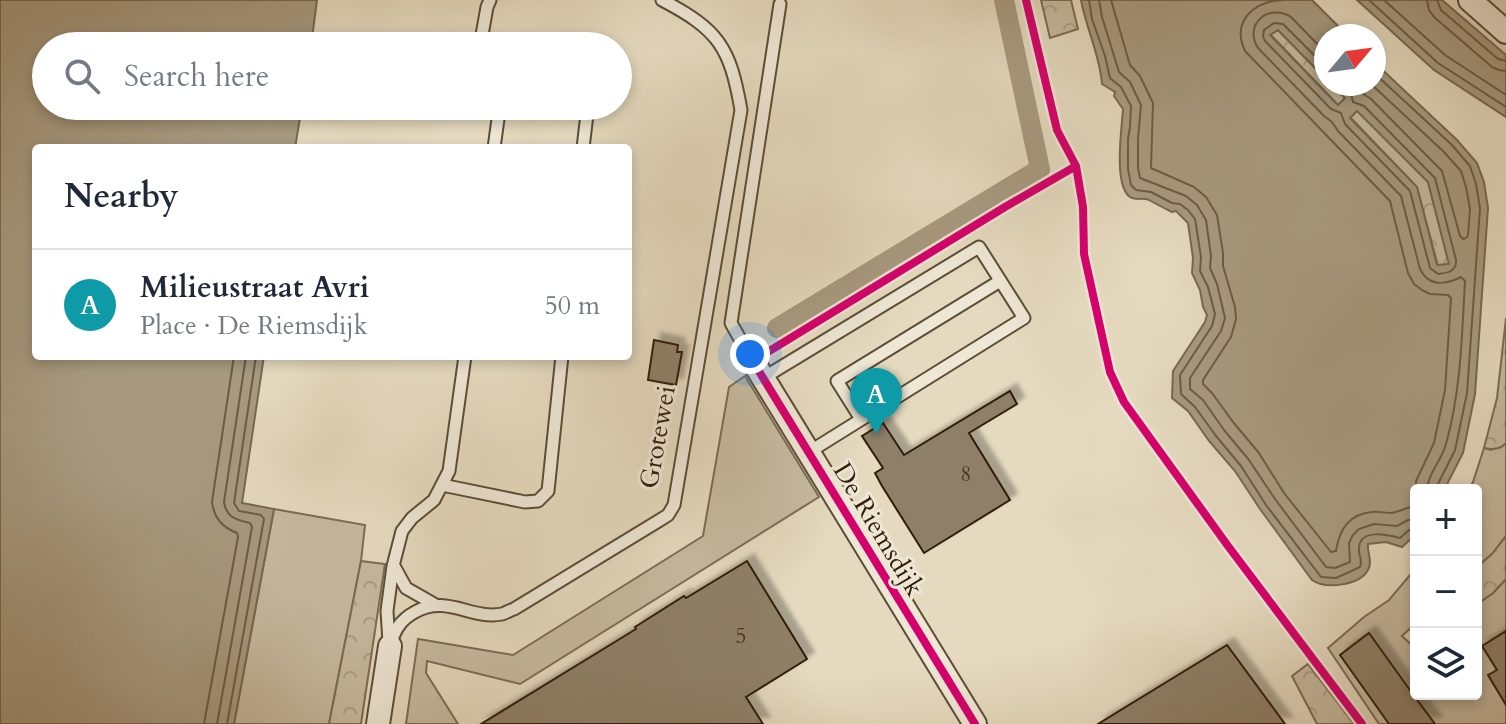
<!DOCTYPE html>
<html lang="en">
<head>
<meta charset="utf-8">
<style>
	:root { --surface:#fff; --page:#f6f6f7; --text:#1f2937; --muted:#747a83; --line:#e0e1e3; --accent:#8f2418 }
	body { margin:0; font-family:Cardo,serif; background:var(--page); color:var(--text) }
	.controls { position:absolute; right:24px; bottom:24px; display:grid; overflow:hidden; border-radius:8px; box-shadow:0 4px 12px #0003 }
	.controls button { width:72px; height:72px; display:grid; place-items:center; padding:0; border:0; border-bottom:2px solid var(--line); background:var(--surface); color:var(--text); font:40px sans-serif }
	.compass { position:absolute; left:1314px; top:24px; width:72px; height:72px; border-radius:50%; background:var(--surface); box-shadow:0 4px 12px #0003; rotate:61deg }
	.you { position:absolute; left:750px; top:354px; width:28px; height:28px; margin:-20px; border:6px solid #fff; border-radius:50%; background:#1a73e8; box-shadow:0 0 0 12px #1a73e833 }
	.badge { display:grid; place-items:center; width:52px; height:52px; border-radius:50%; background:var(--accent); color:#fff; font-size:26px; font-weight:700 }
	.pin { position:absolute; translate:-50% -66px; filter:drop-shadow(0 2px 4px #0008) }
	.pin::after { content:''; position:absolute; top:42px; width:28px; height:24px; background:inherit; clip-path:polygon(0 0,100% 0,50% 100%) }
	.list { margin:0; padding:0; list-style:none }
	h2 { display:flex; justify-content:space-between; align-items:center; height:104px; margin:0; padding:0 32px; font-size:34px }
	h2 small { font-size:26px; font-weight:400; color:var(--muted) }
	.list li { display:grid; grid-template-columns:52px 1fr auto; gap:24px; align-items:center; box-sizing:border-box; height:112px; padding:0 32px; border-top:2px solid var(--line) }
	.list b { display:block; font-size:30px; white-space:nowrap }
	.list p { margin:0; font-size:26px; white-space:nowrap; color:var(--muted) }
	.list em { font-size:26px; font-style:normal; color:var(--muted) }
	.icon { flex:none; width:44px; height:44px; fill:none; stroke:currentColor; stroke-width:2; stroke-linecap:round; stroke-linejoin:round }
	.map { position:relative; flex:none; width:1506px; height:724px; overflow:hidden }
	.search { position:absolute; background:var(--surface); box-shadow:0 4px 12px #0003; left:32px; top:32px; width:600px; height:88px; display:flex; align-items:center; gap:20px; box-sizing:border-box; padding:0 28px; border-radius:44px; color:var(--muted); font-size:30px }
	.panel { position:absolute; background:var(--surface); box-shadow:0 4px 12px #0003; left:32px; top:144px; width:600px; height:216px; border-radius:8px }
	.map>svg:first-child { display:block }
	.grass { fill:#c6baa0; stroke:#7b6c54; stroke-width:2 }
	.forest { fill:url(#forest-crowns); stroke:#7b6c54; stroke-width:2 }
	.water { fill:#a79a80; stroke:#776850; stroke-width:2; fill-rule:evenodd }
	.lines { fill:none; stroke-linecap:round; stroke-linejoin:round }
	.shore { stroke:#6c5c44; stroke-width:2 }
	.canal { stroke:#a79a80; stroke-width:20 }
	.building { fill:#8e8067; stroke:#301e07; stroke-width:2; filter:url(#shadow) }
	.service-casing { stroke:#5d4d35; stroke-width:15 }
	.minor-casing { stroke:#5d4d35; stroke-width:26 }
	.service { stroke:#eee7d5; stroke-width:11 }
	.minor { stroke:#eee7d5; stroke-width:22 }
	.cycleway-casing { stroke:#eee7d5; stroke-width:13 }
	.cycleway { stroke:#d6006c; stroke-width:8 }
	.labels { text-anchor:middle; stroke-width:6; stroke-linejoin:round; paint-order:stroke }
	.number-label { font-size:22px; fill:#48361f }
	.street-label { font-size:26px; fill:#301e07; stroke:#eee7d5 }
</style>
</head>
<body>
<div class="map">
<svg width="1506" height="724" viewBox="0 0 1506 724">
	<defs>
		<pattern id="forest-crowns" width="20" height="18" patternUnits="userSpaceOnUse" patternTransform="scale(2)"><rect width="20" height="18" fill="#c6baa0"/><path d="M2 6a3 3 0 1 1 6 0M12 15a3 3 0 1 1 6 0" fill="none" stroke="#aa9f88"/></pattern>
		<filter id="shadow"><feDropShadow dx="7" dy="-7" stdDeviation="2" flood-color="#0004"/></filter>
	</defs>
	<rect width="100%" height="100%" fill="#e5dabf"/>
	<filter id="stains"><feTurbulence type="fractalNoise" baseFrequency=".0025" numOctaves="4"/><feColorMatrix values="0 0 0 0 .2 0 0 0 0 .09 0 0 0 0 .02 0 0 0 .5 -.17"/></filter>
	<radialGradient id="worn" r=".72"><stop offset=".6" stop-color="#630" stop-opacity="0"/><stop offset="1" stop-color="#630" stop-opacity=".3"/></radialGradient>
	<path class="grass" d="M745,376L819,497L520,684L427,661L426,673L458,724H406L418,639L513,655L703,536L729,387Z
		M1506,443V536L1492,554L1476,568V490H1468L1473,482L1484,448L1491,450Z
		M274,509L365,525L361,561L329,724H234Z
		M1416,568V623L1402,636L1416,649V694H1476V605L1493,593L1506,579V724H1379L1328,648L1364,617L1389,600Z"/>
	<path class="forest" d="M1041,0H1071L1078,29L1050,38Z
		M1278,30L1326,79V84H1331L1345,98L1338,105L1270,34Z
		M1357,110L1428,182L1449,264L1438,266L1417,187L1350,117Z
		M1506,318V443C1500,450 1492,450 1484,448L1497,398Z
		M1506,536V579L1493,593L1476,605V568L1492,554Z
		M361,561L385,564L361,724H329Z
		M1308,664L1354,724H1317L1292,676Z"/>
	<path class="water" d="M0,0H317L311,46H46V106H302L295,148H36V356H264L242,503L274,509L234,724H0Z
		M1081,0H1312L1348,36H1326V79L1278,30L1270,35L1338,105L1345,98L1331,84H1374V62L1457,140L1477,163L1484,182L1488,208L1475,394L1463,453L1444,490H1416V534L1402,547L1386,542L1368,544C1367,553 1373,562 1368,570C1360,585 1326,590 1312,580L1260,509L1235,471L1209,441L1188,411L1172,398L1173,371L1205,322L1207,315L1203,307L1200,290L1192,273L1193,258L1188,223L1176,211L1172,212C1164,208 1156,204 1149,200C1143,197 1136,201 1130,197C1113,185 1122,127 1123,109L1114,96L1115,92L1102,84C1100,55 1086,28 1081,0ZM1357,111L1428,182L1449,264L1437,265L1417,187L1350,118Z
		M1357,0H1442L1506,55V117L1434,70Z"/>
	<g class="lines">
		<path class="shore" d="M1089,0L1092,19L1105,56L1110,78L1121,87L1131,106L1130,127L1128,139V169L1131,185L1136,190L1151,192L1172,203L1180,204L1188,210L1195,219L1201,257L1200,271L1208,287L1215,314L1212,326L1180,375L1181,394L1195,407L1216,436L1241,466L1266,505L1321,577L1336,578L1360,567C1363,558 1358,557 1359,548C1360,528 1388,535 1400,538L1409,530L1416,529
			M1099,0L1102,17L1119,72L1130,82L1141,105L1138,139V168L1140,178L1186,196L1197,205L1206,220L1211,256L1210,268L1217,284L1225,318L1221,331L1190,378V389L1203,400L1224,430L1249,460L1275,499L1326,567L1335,568L1350,562L1349,543L1353,535L1359,529L1374,524L1397,526L1408,520L1416,519
			M1111,0L1130,65L1140,76L1153,103L1151,168L1194,187L1206,197L1217,215L1223,253V266L1235,307L1236,319L1231,337L1203,380V384L1212,393L1233,422L1259,453L1284,493L1331,552L1336,551C1339,530 1349,514 1372,512C1378,511 1385,513 1391,513C1399,512 1407,507 1416,506
			M1283,0C1254,1 1231,21 1245,51L1390,201L1408,273L1414,284L1422,290L1430,294L1448,295L1451,298L1445,390L1434,443L1416,481V495
			M1369,0L1438,63L1506,107
			M1384,0L1445,55L1506,95
			M1427,0L1429,10L1434,17L1492,67L1499,70L1506,71
			M1437,0L1441,10L1498,59L1506,61
			M1326,53L1291,17C1269,3 1243,24 1258,48L1324,116L1332,122L1338,131L1401,196L1420,269C1429,287 1445,285 1461,277L1465,281C1462,334 1461,391 1446,444C1442,460 1428,473 1427,490
			M1326,67L1283,24L1274,23L1264,30L1263,36L1265,41L1331,109L1341,113L1345,124L1410,191L1430,268L1438,274C1448,273 1457,271 1456,260L1435,178L1364,106L1353,102L1351,93L1342,84
			M1374,73L1452,145L1470,166L1476,184L1480,208L1467,393L1455,450L1438,484L1437,490
			M1356,84L1362,93L1371,99L1442,171L1460,236L1463,239L1466,238L1468,235L1470,209L1466,187L1461,171L1444,152L1371,84
			M204,724L238,537L237,533C222,527 214,518 212,502L234,356
			M217,724L252,527L250,523C236,520 226,517 224,502L246,356
			M227,724L264,519L261,515L239,511L234,503L256,356"/>
		<path class="canal" d="M777,328L1040,169L1004,0"/>
	</g>
	<path class="building" d="M654,340L678,345L677,352H682L676,385L648,380Z
		M1010,391L1017,404L969,433L1010,500L924,553L882,486L875,473L883,468L862,436L883,423L904,455Z
		M747,561L807,659L746,697L763,724H481L636,629L635,627L684,596L686,598Z
		M1506,631V705L1488,675L1497,670L1482,646Z
		M1369,633L1412,693L1435,724H1389L1340,655Z
		M1227,645L1285,724H1098Z"/>
	<g class="lines">
		<defs>
			<path id="service" d="M480,46L487,7L490,0
				M494,148L498,119L496,106
				M583,148L588,106
				M749,355L731,323L780,4
				M763,378L979,247L1024,318L809,452
				M861,419L837,381L1000,281
				M442,485L525,502L538,501L548,491L562,356
				M394,566L406,588L434,604
				M389,642L387,611L393,566L402,531L412,518L434,500L449,471L465,356
				M390,646C394,631 400,620 415,612C447,594 471,620 502,614C506,613 510,610 514,609L660,520L668,515L674,505L741,110C730,47 719,30 662,0"/>
			<path id="minor" d="M1470,0L1506,32
				M749,355L975,724
				M378,724L390,646"/>
		</defs>
		<use href="#service" class="service-casing"/>
		<use href="#minor" class="minor-casing"/>
		<use href="#service" class="service"/>
		<use href="#minor" class="minor"/>
		<defs>
			<path id="cycleway" d="M1026,0L1057,130L1076,166L1083,207L1084,254L1110,372L1124,402L1228,546L1362,724
				M749,355L975,724
				M753,361L1005,207L1076,166"/>
		</defs>
		<use href="#cycleway" class="cycleway-casing"/>
		<use href="#cycleway" class="cycleway"/>
	</g>
	<g class="labels">
		<g class="number-label">
			<text x="966" y="481">8</text>
			<text x="741" y="643">5</text>
		</g>
		<g class="street-label">
			<text transform="translate(657 437) rotate(-80)" y="9">Grotewei</text>
			<text transform="translate(879 529) rotate(59)" y="9">De Riemsdijk</text>
		</g>
	</g>
	<rect width="100%" height="100%" filter="url(#stains)"/>
	<rect width="100%" height="100%" fill="url(#worn)"/>
</svg>
<div class="controls">
<button>+</button>
<button>−</button>
<button><svg class="icon" aria-label="layers" viewBox="0 0 24 24"><path d="M12 4l9 5-9 5-9-5zM3 14l9 5 9-5"/></svg></button>
</div>
<svg class="compass" viewBox="-18 -18 36 36"><path d="M0-13l5 13h-10z" fill="#e53935"/><path d="M0 13l5-13h-10z" fill="#747a83"/></svg>
<div class="you"></div>
<div class="pin badge" style="left:876px;top:434px;background:#0f9aa8">A</div>
<div class="search"><svg class="icon" aria-label="search" viewBox="0 0 24 24"><circle cx="10" cy="10" r="6"/><path d="M15 15l6 6"/></svg>Search here</div>
<section class="panel">
<h2>Nearby<small></small></h2>
<ul class="list">
<li><span class="badge" style="background:#0f9aa8">A</span><div><b>Milieustraat Avri</b><p>Place · De Riemsdijk</p></div><em>50 m</em></li>
</ul>
</section>
</div>
</body>
</html>
